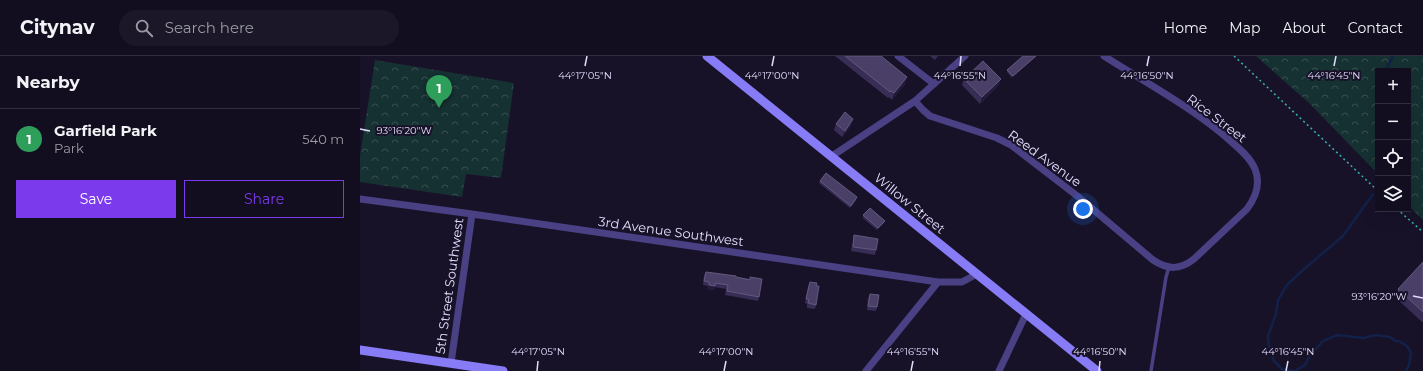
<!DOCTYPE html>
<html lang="en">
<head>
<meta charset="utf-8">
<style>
	:root { --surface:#120e1f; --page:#1b1728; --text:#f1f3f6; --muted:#9c9ca4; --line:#312e3d; --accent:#7c3aed }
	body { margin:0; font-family:Montserrat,sans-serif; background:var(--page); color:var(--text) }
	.controls { position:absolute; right:12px; top:12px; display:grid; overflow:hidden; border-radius:0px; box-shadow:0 4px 16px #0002 }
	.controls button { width:36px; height:36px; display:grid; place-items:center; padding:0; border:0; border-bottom:1px solid var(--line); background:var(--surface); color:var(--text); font:20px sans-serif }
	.you { position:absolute; left:723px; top:153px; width:14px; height:14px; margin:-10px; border:3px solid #fff; border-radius:50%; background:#1a73e8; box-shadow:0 0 0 6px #1a73e833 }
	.badge { display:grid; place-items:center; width:26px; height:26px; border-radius:50%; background:var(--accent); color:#fff; font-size:13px; font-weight:700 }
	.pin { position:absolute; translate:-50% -33px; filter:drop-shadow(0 1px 2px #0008) }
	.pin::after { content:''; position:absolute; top:21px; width:14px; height:12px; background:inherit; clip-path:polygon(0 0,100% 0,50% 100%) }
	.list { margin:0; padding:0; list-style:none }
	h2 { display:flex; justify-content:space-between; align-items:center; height:52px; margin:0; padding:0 16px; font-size:17px }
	h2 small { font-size:13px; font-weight:400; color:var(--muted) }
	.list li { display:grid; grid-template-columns:26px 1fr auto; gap:12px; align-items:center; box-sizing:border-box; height:60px; padding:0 16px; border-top:1px solid var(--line) }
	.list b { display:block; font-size:15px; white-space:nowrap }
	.list p { margin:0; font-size:13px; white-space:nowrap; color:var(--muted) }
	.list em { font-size:13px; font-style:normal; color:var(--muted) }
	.actions { display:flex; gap:8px; padding:12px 16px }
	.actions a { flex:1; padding:9px 0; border:1px solid var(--accent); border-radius:0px; text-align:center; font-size:14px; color:var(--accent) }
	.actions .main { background:var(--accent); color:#fff }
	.icon { flex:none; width:22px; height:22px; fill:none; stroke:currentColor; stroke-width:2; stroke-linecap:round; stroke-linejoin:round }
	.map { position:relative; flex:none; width:1063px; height:315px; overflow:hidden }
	header { display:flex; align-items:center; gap:24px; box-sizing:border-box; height:56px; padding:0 20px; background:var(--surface); border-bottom:1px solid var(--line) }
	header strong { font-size:19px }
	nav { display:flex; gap:22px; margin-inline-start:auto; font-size:14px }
	.search { width:280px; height:36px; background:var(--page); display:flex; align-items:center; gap:10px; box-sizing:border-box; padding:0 14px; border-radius:22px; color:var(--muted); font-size:15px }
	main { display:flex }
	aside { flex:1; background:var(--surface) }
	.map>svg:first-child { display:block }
	.forest { fill:url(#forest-crowns) }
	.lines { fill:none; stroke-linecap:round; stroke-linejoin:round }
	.stream { stroke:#112149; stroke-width:2.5 }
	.path { stroke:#3ab1b4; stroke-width:1.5; stroke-dasharray:2 3; stroke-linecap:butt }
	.lane { stroke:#494184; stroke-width:3.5 }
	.street { stroke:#494184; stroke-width:7 }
	.secondary { stroke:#877bf6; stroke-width:9 }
	.wall { fill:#382d55 }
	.shaded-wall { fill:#231a3c }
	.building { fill:#4a4067; stroke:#62597e }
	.ticks { fill:none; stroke:#e3ddfd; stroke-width:1.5 }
	.labels { text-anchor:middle; stroke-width:4; stroke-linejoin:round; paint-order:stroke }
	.street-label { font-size:13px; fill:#e3ddfd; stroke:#181229 }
	.ticks-label { font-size:10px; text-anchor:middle; fill:#e3ddfd; stroke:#181229; stroke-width:4; stroke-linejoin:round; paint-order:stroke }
</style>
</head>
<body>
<header>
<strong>Citynav</strong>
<div class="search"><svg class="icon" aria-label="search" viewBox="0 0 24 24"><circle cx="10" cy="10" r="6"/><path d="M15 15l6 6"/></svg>Search here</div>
<nav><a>Home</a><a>Map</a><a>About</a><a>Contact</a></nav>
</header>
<main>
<aside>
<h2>Nearby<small></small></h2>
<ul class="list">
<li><span class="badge" style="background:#2e9e5b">1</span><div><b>Garfield Park</b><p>Park</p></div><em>540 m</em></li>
</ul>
<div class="actions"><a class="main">Save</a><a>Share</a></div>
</aside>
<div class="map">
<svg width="1063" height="315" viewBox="0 0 1063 315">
	<defs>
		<pattern id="forest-crowns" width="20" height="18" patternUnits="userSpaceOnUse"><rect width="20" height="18" fill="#163132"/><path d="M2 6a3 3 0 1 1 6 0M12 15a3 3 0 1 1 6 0" fill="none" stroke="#384e51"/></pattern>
	</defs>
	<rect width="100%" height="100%" fill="#181229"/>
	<path class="forest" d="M896,0H1063V164L1048,149V15H1018V118L949,47Z
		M15,4L154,27L141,122L106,118L102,141L0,126V100Z"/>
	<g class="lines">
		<path class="stream" d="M1025,15L1033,0
			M1018,28L1016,37L1018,46
			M933,315L922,313L914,305L909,290L908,280L916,258L918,244L927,229L943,214L983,180L1013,138
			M935,315L945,309L949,301L963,285L977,279L1004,282L1015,279L1030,281L1035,285H1039L1047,290L1051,297L1049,309L1046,315"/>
		<path class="path" d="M874,0L1018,135
			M1037,153L1063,176"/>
		<path class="lane" d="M791,315L806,221L809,211"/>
		<path class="street" d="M538,0L574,28
			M555,45L605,0
			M472,100L555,45L563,54L570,60L637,82L651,89L716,139L793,204C808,214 820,214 834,203L887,153C896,141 901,128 895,113C891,103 882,95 874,88C835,53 788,28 744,0
			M0,143L112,158L578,226H602L617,218
			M91,307L112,158
			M506,315L578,226
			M639,315L666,258"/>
		<path class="secondary" d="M347,0L737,315
			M0,294L143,315"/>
	</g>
	<path class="wall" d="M475,0H521L545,28L532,44L529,41L528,42Z
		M570,0H578L575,4Z
		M663,0L652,22L647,16V14Z
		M604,23H641L638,30L620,48L602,29Z
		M476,68L491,70L482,81L474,74Z
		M460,125L497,141L496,144L490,152L459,127Z
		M503,159L525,165L524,167L517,174L503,162Z
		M494,179L516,194L515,199L491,195L493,184Z
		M1063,206V266H1062L1035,241L1038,233Z
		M346,216L390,223V221L399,241L398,245L365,239L366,233L355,231L354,234L347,233L348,230L343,229L344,219Z
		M450,226L456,230V249L455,253L447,252V248L445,247L448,230Z
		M510,238L517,251L516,255L507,254L508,242Z"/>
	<path class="shaded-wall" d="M676,0H677L652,22L653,20Z
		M547,21L545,28L532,44L534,37Z
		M641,23L638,30L620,48L622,41Z
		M493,63L491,70L482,81L485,75Z
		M525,165L524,167L517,174L518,172Z
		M349,229L355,230L354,234L347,233Z"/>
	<path class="building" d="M485,0H521L547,21L534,37L531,35L530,36Z
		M663,0H676L653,20L647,14Z
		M623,5L641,23L622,41L604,23Z
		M485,56L493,63L485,75L476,68Z
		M466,117L497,141L491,150L460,125Z
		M510,152L525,165L518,172L503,159Z
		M494,179L518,183L516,194L493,191Z
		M1063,206V256L1038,233Z
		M346,216L376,220V221L390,224V221L402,223L399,241L367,235L368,229L355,227V230L349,229V226L344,225Z
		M450,226L457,227L456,230H459L456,249L448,247L449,243H446Z
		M510,238L519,239L517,251L508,250Z"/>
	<path class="ticks" d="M225,10L227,0M412,10L414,0M600,10L601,0M787,10L789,0M974,10L976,0M0,73L10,75M1053,240L1063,242M177,315L178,305M364,315L366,305M551,315L553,305M739,315L740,305M926,315L928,305"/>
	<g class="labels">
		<g class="street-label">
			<text transform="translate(857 62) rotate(37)" y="5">Rice Street</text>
			<text transform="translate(685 102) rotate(36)" y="5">Reed Avenue</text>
			<text transform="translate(550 147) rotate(39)" y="5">Willow Street</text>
			<text transform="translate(311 175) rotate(8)" y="5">3rd Avenue Southwest</text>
			<text transform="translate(89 230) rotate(-82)" y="5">5th Street Southwest</text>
		</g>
	</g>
	<g class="ticks-label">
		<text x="225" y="23">44°17'05"N</text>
		<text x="412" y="23">44°17'00"N</text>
		<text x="600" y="23">44°16'55"N</text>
		<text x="787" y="23">44°16'50"N</text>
		<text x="974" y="23">44°16'45"N</text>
		<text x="44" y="78">93°16'20"W</text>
		<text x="1019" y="244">93°16'20"W</text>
		<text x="178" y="299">44°17'05"N</text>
		<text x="366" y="299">44°17'00"N</text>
		<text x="553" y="299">44°16'55"N</text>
		<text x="740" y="299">44°16'50"N</text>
		<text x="928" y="299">44°16'45"N</text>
	</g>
</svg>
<div class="controls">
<button>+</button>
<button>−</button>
<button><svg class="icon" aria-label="locate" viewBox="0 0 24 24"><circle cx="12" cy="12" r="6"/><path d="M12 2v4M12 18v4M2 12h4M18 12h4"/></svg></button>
<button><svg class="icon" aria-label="layers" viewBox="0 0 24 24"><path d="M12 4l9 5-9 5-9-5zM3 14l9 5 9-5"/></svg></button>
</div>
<div class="you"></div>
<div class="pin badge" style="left:79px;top:52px;background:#2e9e5b">1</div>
</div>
</main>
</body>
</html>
